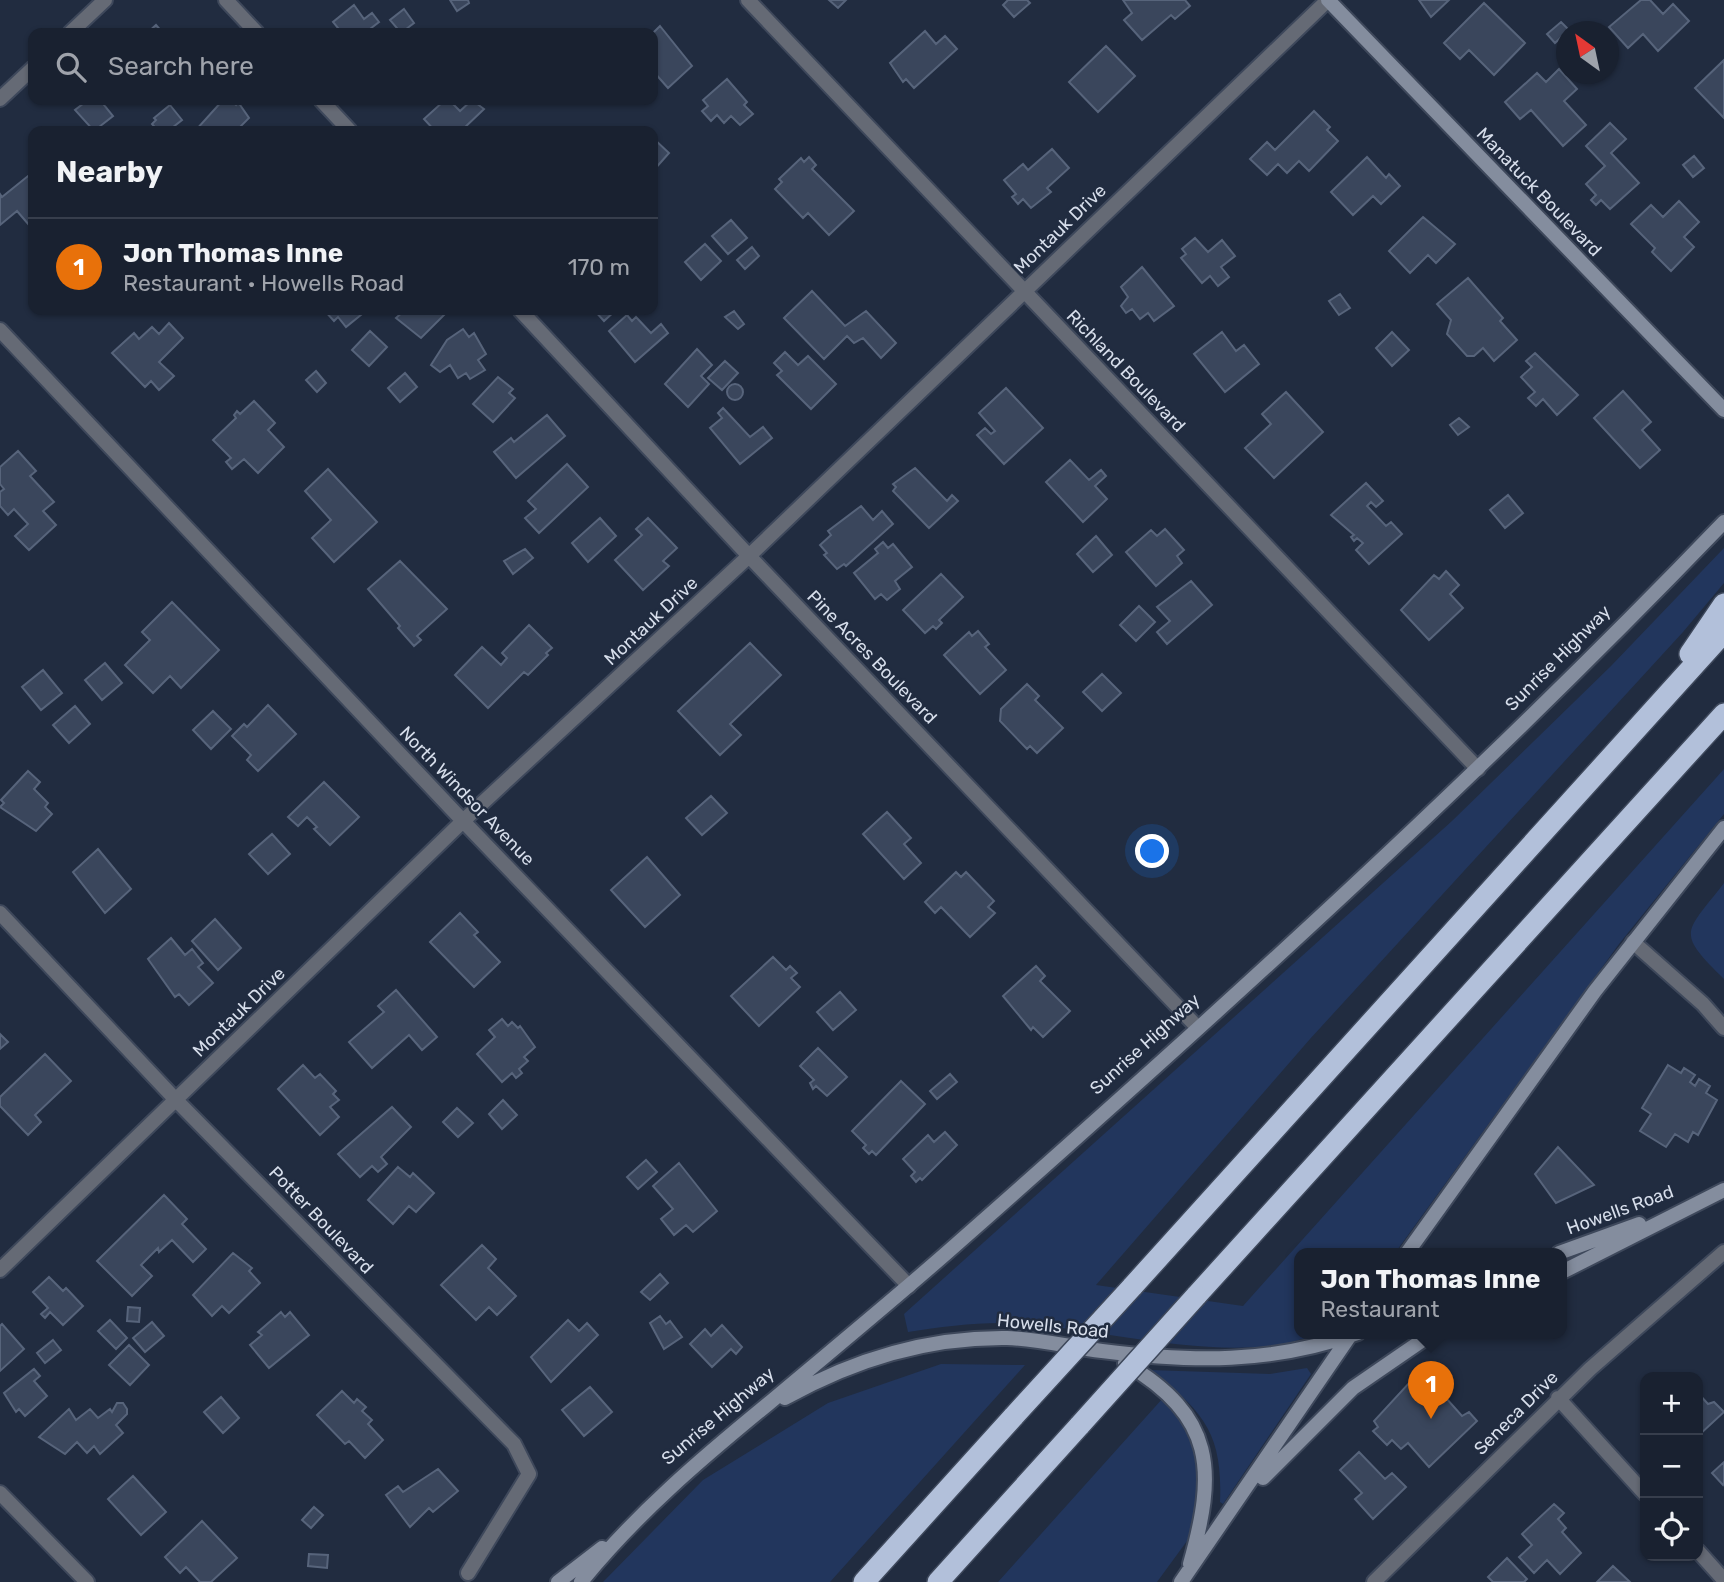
<!DOCTYPE html>
<html lang="en">
<head>
<meta charset="utf-8">
<style>
	:root { --surface:#192130; --page:#222938; --text:#f1f3f6; --muted:#9fa3ab; --line:#373e4c; --accent:#ff9b5a }
	body { margin:0; font-family:Rubik,sans-serif; background:var(--page); color:var(--text) }
	.controls { position:absolute; right:21px; bottom:21px; display:grid; overflow:hidden; border-radius:14px; box-shadow:0 2px 5px #0004 }
	.controls button { width:63px; height:63px; display:grid; place-items:center; padding:0; border:0; border-bottom:2px solid var(--line); background:var(--surface); color:var(--text); font:35px sans-serif }
	.compass { position:absolute; left:1556px; top:21px; width:63px; height:63px; border-radius:50%; background:var(--surface); box-shadow:0 2px 5px #0004; rotate:327deg }
	.you { position:absolute; left:1153px; top:852px; width:24px; height:24px; margin:-18px; border:5px solid #fff; border-radius:50%; background:#1a73e8; box-shadow:0 0 0 10px #1a73e833 }
	.badge { display:grid; place-items:center; width:46px; height:46px; border-radius:50%; background:var(--accent); color:#fff; font-size:23px; font-weight:700 }
	.pin { position:absolute; translate:-50% -58px; filter:drop-shadow(0 2px 4px #0008) }
	.pin::after { content:''; position:absolute; top:37px; width:24px; height:21px; background:inherit; clip-path:polygon(0 0,100% 0,50% 100%) }
	.popup { position:absolute; left:1294px; top:1248px; width:273px; height:91px; box-sizing:border-box; display:grid; place-content:center; border-radius:14px; background:var(--surface); filter:drop-shadow(0 2px 5px #0005); font-size:23px; white-space:nowrap; color:var(--muted) }
	.popup b { font-size:26px; color:var(--text) }
	.popup::after { content:''; position:absolute; left:50%; top:100%; margin-left:-14px; border:14px solid transparent; border-top-color:var(--surface) }
	.list { margin:0; padding:0; list-style:none }
	h2 { display:flex; justify-content:space-between; align-items:center; height:91px; margin:0; padding:0 28px; font-size:30px }
	h2 small { font-size:23px; font-weight:400; color:var(--muted) }
	.list li { display:grid; grid-template-columns:46px 1fr auto; gap:21px; align-items:center; box-sizing:border-box; height:98px; padding:0 28px; border-top:2px solid var(--line) }
	.list b { display:block; font-size:26px; white-space:nowrap }
	.list p { margin:0; font-size:23px; white-space:nowrap; color:var(--muted) }
	.list em { font-size:23px; font-style:normal; color:var(--muted) }
	.icon { flex:none; width:38px; height:38px; fill:none; stroke:currentColor; stroke-width:2; stroke-linecap:round; stroke-linejoin:round }
	.map { position:relative; flex:none; width:1724px; height:1582px; overflow:hidden }
	.search { position:absolute; background:var(--surface); box-shadow:0 2px 5px #0004; left:28px; top:28px; width:630px; height:77px; display:flex; align-items:center; gap:18px; box-sizing:border-box; padding:0 24px; border-radius:14px; color:var(--muted); font-size:26px }
	.panel { position:absolute; background:var(--surface); box-shadow:0 2px 5px #0004; left:28px; top:126px; width:630px; height:189px; border-radius:14px }
	.map>svg:first-child { display:block }
	.green { fill:#22365d }
	.building { fill:#3a465c; stroke:#57647b; stroke-width:2 }
	.lines { fill:none; stroke-linecap:round; stroke-linejoin:round }
	.street-casing { stroke:#3e485b; stroke-width:18 }
	.secondary-casing { stroke:#3e485b; stroke-width:18 }
	.highway-casing { stroke:#3e485b; stroke-width:24 }
	.street { stroke:#656a75; stroke-width:14 }
	.secondary { stroke:#848d9e; stroke-width:14 }
	.highway { stroke:#b2c0da; stroke-width:21 }
	.highway-bridge-casing { stroke:#3e485b; stroke-width:24; stroke-linecap:butt }
	.highway-bridge { stroke:#b2c0da; stroke-width:21 }
	.labels { text-anchor:middle; stroke-width:5; stroke-linejoin:round; paint-order:stroke }
	.street-label { font-size:18px; fill:#d7deeb; stroke:#212c40 }
</style>
</head>
<body>
<div class="map">
<svg width="1724" height="1582" viewBox="0 0 1724 1582">
	<rect width="100%" height="100%" fill="#212c40"/>
	<path class="green" d="M1724,548V583L1683,632L1310,1039L1096,1285L1243,1306L1724,769V814L1619,944L1395,1253H1300V1333H1318C1243,1368 1107,1330 1026,1324C986,1321 947,1326 908,1332L904,1314L1452,821L1611,666Z
		M1724,883V979C1675,931 1685,934 1724,883Z
		M941,1364L1025,1365L830,1582H603L703,1480L828,1403Z
		M1307,1368L1311,1374L1223,1504L1220,1502C1223,1433 1203,1410 1149,1370L1270,1374Z
		M1163,1398L1189,1434L1200,1466L1199,1504L1187,1541L1157,1582H998Z"/>
	<path class="building" d="M450,0H468L469,3L457,11Z
		M829,0H846L838,8Z
		M1008,0H1027L1030,3L1014,17L1003,5Z
		M1185,0L1190,6L1175,19L1171,15L1142,40L1124,20L1132,13L1123,0Z
		M1419,0H1449L1431,17Z
		M1641,0H1650L1663,14L1673,4L1689,21L1658,51L1643,34L1628,48L1609,27Z
		M1484,3L1525,43L1494,75L1469,50L1460,59L1444,43Z
		M354,5L364,19L372,13L379,22L370,29V33H342L333,22Z
		M404,9L414,23L401,33L390,20Z
		M1561,22L1569,30L1555,43L1547,34Z
		M156,25L163,33H147Z
		M660,26L692,66L668,88L653,71V33Z
		M925,31L936,44L945,36L957,49L914,88L906,79L903,82L890,63Z
		M1106,46L1135,76L1098,112L1069,82Z
		M1724,60V118L1695,88Z
		M1559,69L1577,89L1564,101L1586,125L1563,146L1531,110L1520,119L1505,102L1537,73L1546,82Z
		M727,79L747,102L744,105L753,114L740,125L731,116L724,123L717,115L711,121L702,111L708,106L703,100Z
		M88,100H111L104,105L113,116L94,131L75,110Z
		M223,100H231L236,105L238,102L249,118L236,131H195Z
		M445,100H449L460,111L472,100L484,109L461,131H435L424,119Z
		M170,105L182,120L168,131L164,129L158,131L152,124L156,120L154,118Z
		M1314,111L1330,127L1327,130L1338,141L1309,171L1299,161L1287,173L1278,164L1267,175L1250,159L1267,142L1275,150Z
		M1610,123L1626,139L1611,153L1639,183L1610,209L1601,200L1596,205L1591,200L1596,195L1586,184L1605,166L1586,146Z
		M653,138L669,153L653,171Z
		M1052,149L1069,168L1047,188L1051,192L1031,208L1023,199L1018,204L1012,197L1016,194L1004,180L1023,164L1028,170Z
		M1694,156L1704,168L1693,177L1683,165Z
		M809,157L816,165L812,169L854,211L829,235L808,213L803,218L775,189L782,182L779,179L801,158L804,162Z
		M1367,157L1386,178L1389,174L1400,186L1381,204L1373,196L1353,215L1331,192Z
		M33,172V221L29,225L17,211L0,225V194L2,197Z
		M1679,201L1699,222L1684,237L1694,247L1671,271L1652,252L1655,248L1631,224L1651,205L1663,217Z
		M1423,217L1455,244L1436,263L1428,255L1410,273L1389,251Z
		M731,220L747,238L728,254L712,236Z
		M1195,238L1208,252L1222,240L1235,256L1221,267L1229,277L1218,286L1210,276L1202,283L1181,258L1186,254L1182,249Z
		M705,244L721,261L701,280L685,262Z
		M752,247L759,256L745,269L737,260Z
		M1142,267L1174,306L1154,321L1148,313L1140,319L1132,309L1126,313L1121,306L1128,297L1121,287Z
		M1468,278L1503,318L1500,321L1517,340L1494,361L1483,348L1474,356H1467L1447,334L1451,320L1437,304Z
		M812,291L845,326L866,311L896,343L881,358L863,338L854,343L847,336L824,359L784,318Z
		M1340,294L1350,308L1339,315L1329,301Z
		M324,310H367L346,327L338,317L334,321Z
		M405,310H447L448,311L421,338L396,318Z
		M594,310H616L604,321Z
		M734,311L744,324L738,329L725,317Z
		M627,315L632,321L636,317L651,333L661,324L668,333L635,362L609,331Z
		M169,323L183,338L159,362L174,376L159,390L151,381L145,387L112,353L134,333L139,339L152,327L159,334Z
		M463,329L469,337L474,333L486,354L478,360L485,370L470,379L466,373L458,378L450,365L440,372L431,365L447,340Z
		M370,331L387,347L369,366L352,350Z
		M1222,332L1236,351L1244,345L1259,364L1225,392L1194,354Z
		M1392,332L1409,350L1392,366L1376,348Z
		M697,349L712,365L701,376L709,384L688,407L665,384Z
		M785,352L798,365L808,356L836,384L811,409L777,375L782,371L774,363Z
		M1535,353L1578,395L1557,415L1543,399L1536,406L1528,398L1535,392L1521,377L1532,367L1526,361Z
		M725,361L738,373L722,390L708,378Z
		M316,371L326,383L317,392L306,380Z
		M405,373L417,387L400,402L388,388Z
		M498,377L513,389L509,393L515,398L493,422L473,404Z
		M727 392a8 8 0 1 1 16 0a8 8 0 1 1-16 0Z
		M1006,388L1043,428L1004,464L977,435L985,428L991,434L995,431L979,413Z
		M1623,391L1651,422L1642,430L1660,450L1640,468L1594,418Z
		M1286,392L1323,432L1274,478L1245,448L1271,424L1262,414Z
		M254,401L275,423L268,430L284,447L258,473L244,459L232,469L226,462L231,458L213,440L236,418L234,415L237,411L240,414Z
		M723,408L750,437L763,427L772,438L740,464L710,428L722,418L718,413Z
		M547,415L565,436L516,478L494,452L511,438L514,442Z
		M1459,418L1469,427L1458,435L1450,425Z
		M18,451L36,471L30,476L54,502L43,511L56,525L29,550L15,536L28,524L14,509L8,515L0,506V492L4,489L0,484V467Z
		M1070,460L1089,480L1101,470L1106,476L1095,486L1107,499L1083,522L1046,482Z
		M567,464L588,487L539,533L525,518L536,509L528,501Z
		M915,468L947,501L952,495L958,501L929,528L893,491L896,487L893,484Z
		M328,469L377,522L334,562L312,538L331,520L305,491Z
		M1366,483L1383,501L1376,507L1371,502L1367,506L1386,526L1391,522L1402,534L1369,564L1356,550L1363,543L1357,538L1354,541L1351,537L1354,535L1331,515Z
		M1508,495L1523,513L1505,528L1490,510Z
		M861,506L873,520L882,511L893,524L846,566L844,564L837,569L824,555L827,553L820,545L831,535L828,531Z
		M600,518L616,536L588,562L572,543Z
		M648,518L677,548L663,561L669,566L643,590L615,560L642,535L636,529Z
		M1165,529L1184,550L1177,556L1182,563L1156,586L1126,552L1151,530L1157,536Z
		M1096,536L1112,555L1093,572L1077,554Z
		M883,542L888,548L893,544L912,567L895,581L900,589L887,600L881,594L875,599L854,573L878,553L875,549Z
		M525,549L533,558L513,574L504,561Z
		M400,561L447,609L417,636L421,640L414,646L398,628L400,626L368,589Z
		M1446,571L1459,585L1450,594L1463,608L1429,640L1401,610L1434,575L1439,579Z
		M941,574L963,597L939,620L942,623L936,629L933,626L925,633L903,610Z
		M1191,581L1212,605L1167,644L1157,632L1170,621L1157,607Z
		M172,602L219,650L181,688L170,676L153,693L125,665L150,640L142,632Z
		M1139,606L1155,622L1136,641L1120,625Z
		M529,625L552,648L546,653L548,655L528,675L524,672L488,708L455,675L482,647L501,665L507,658L502,653Z
		M978,631L989,644L985,647L1006,670L980,694L944,655L969,632L972,636Z
		M750,643L781,675L730,724L741,735L720,755L678,711Z
		M105,663L122,683L102,700L85,680Z
		M43,670L62,693L41,710L22,687Z
		M1102,674L1121,693L1102,711L1083,692Z
		M1027,684L1039,696L1035,700L1063,728L1037,753L1030,746L1027,749L1000,721L1001,709Z
		M268,705L296,734L258,771L247,760L251,755L232,736L244,724L247,727Z
		M75,706L90,724L69,743L53,725Z
		M213,711L231,729L211,749L193,730Z
		M28,771L40,782L34,789L48,803L45,807L52,814L36,831L0,807L4,803L1,800Z
		M324,782L359,817L330,845L314,829L317,827L307,817L298,826L288,817Z
		M711,796L727,813L702,835L686,818Z
		M887,812L911,838L904,844L921,863L904,879L863,834Z
		M272,834L290,854L268,874L249,854Z
		M98,849L131,889L105,913L73,872Z
		M647,857L680,895L645,927L611,890Z
		M956,872L961,877L966,872L994,901L988,907L995,913L970,937L941,907L935,913L925,902Z
		M460,913L478,932L474,935L500,962L474,987L430,942Z
		M215,919L241,948L218,970L192,941Z
		M171,938L185,955L192,949L203,963L198,967L213,983L189,1005L179,994L175,997L148,959Z
		M773,957L786,970L790,966L797,973L791,978L800,987L759,1026L731,996Z
		M1036,966L1045,976L1040,981L1070,1011L1043,1037L1033,1027L1031,1030L1003,996Z
		M396,990L437,1037L422,1050L409,1035L372,1068L349,1042L384,1012L378,1006Z
		M840,992L856,1010L833,1030L817,1012Z
		M502,1019L508,1026L512,1022L518,1028L520,1026L535,1047L524,1057L528,1061L519,1069L522,1073L516,1078L512,1073L502,1082L477,1054L495,1037L489,1030Z
		M0,1034L8,1042L0,1049Z
		M818,1048L847,1077L827,1096L816,1086L813,1089L810,1083L814,1080L800,1066Z
		M45,1054L71,1081L35,1115L41,1122L28,1135L0,1106V1097Z
		M303,1065L315,1078L320,1074L336,1091L333,1094L339,1100L330,1107L339,1117L320,1135L278,1089Z
		M1668,1065L1681,1073L1684,1068L1695,1075L1690,1082L1695,1086L1699,1079L1710,1086L1706,1093L1717,1100L1698,1135L1693,1132L1688,1142L1675,1134L1666,1147L1640,1131L1651,1114L1642,1108Z
		M950,1074L957,1082L937,1099L930,1091Z
		M901,1081L925,1104L876,1155L872,1151L869,1154L863,1148L866,1145L852,1131Z
		M503,1100L517,1115L502,1129L489,1114Z
		M392,1107L411,1127L381,1157L387,1164L378,1172L372,1166L360,1177L338,1154Z
		M457,1108L473,1123L458,1137L443,1122Z
		M945,1132L957,1145L922,1180L920,1178L916,1182L911,1176L915,1172L903,1159L928,1135L934,1142Z
		M1558,1147L1594,1185L1556,1203L1535,1174Z
		M646,1160L657,1172L638,1189L627,1177Z
		M679,1163L717,1211L693,1232L686,1225L674,1235L661,1219L673,1209L653,1186Z
		M398,1167L410,1177L413,1173L434,1193L416,1212L409,1206L393,1224L368,1200Z
		M164,1195L187,1219L182,1224L206,1249L193,1262L172,1240L159,1252L158,1248L141,1265L152,1276L132,1296L97,1261Z
		M482,1245L496,1259L488,1268L516,1296L497,1315L489,1307L476,1320L441,1285Z
		M233,1253L252,1268L249,1271L260,1283L229,1313L222,1306L212,1316L193,1295Z
		M660,1274L668,1283L650,1300L641,1292Z
		M49,1277L63,1291L66,1288L83,1306L63,1325L50,1312L45,1318L41,1314L48,1308L33,1292Z
		M128,1307L140,1308L139,1322L127,1321Z
		M281,1312L285,1317L290,1312L309,1335L269,1368L250,1345L262,1335L258,1332Z
		M660,1316L666,1324L670,1321L682,1337L664,1349L650,1323Z
		M110,1320L127,1338L116,1349L98,1331Z
		M568,1320L579,1331L587,1323L598,1335L551,1382L531,1357Z
		M152,1322L164,1336L145,1352L133,1338Z
		M2,1324L24,1349L0,1371V1326Z
		M722,1325L742,1347L736,1354L731,1349L712,1367L690,1344L705,1329L711,1336Z
		M53,1340L61,1350L45,1363L37,1353Z
		M129,1345L149,1365L130,1385L109,1365Z
		M34,1369L40,1376L34,1381L47,1396L25,1416L19,1409L16,1412L4,1393Z
		M1422,1369L1441,1383L1437,1388L1462,1416L1469,1412L1477,1421L1429,1467L1408,1443L1401,1449L1392,1440L1387,1445L1373,1431L1378,1427L1374,1421Z
		M590,1387L612,1412L584,1436L562,1410Z
		M342,1391L354,1403L357,1399L366,1407L362,1411L372,1420L368,1424L383,1440L365,1458L349,1441L345,1444L317,1415Z
		M1698,1393L1708,1404L1714,1402L1724,1412L1698,1436Z
		M221,1397L239,1418L223,1433L204,1412Z
		M117,1403H123L127,1409V1414L116,1425L123,1433L100,1454L94,1446L87,1453L77,1442L65,1454L39,1437L69,1409L76,1420L90,1409L98,1418L110,1409L112,1412Z
		M1359,1452L1385,1479L1392,1473L1406,1487L1373,1519L1355,1499L1362,1493L1340,1470Z
		M1724,1462V1483L1723,1485L1712,1473Z
		M438,1469L458,1491L433,1512L429,1508L410,1527L386,1495L398,1486L403,1492Z
		M133,1476L166,1512L141,1535L108,1499Z
		M1554,1504L1564,1513L1558,1519L1566,1528L1562,1532L1581,1553L1560,1574L1547,1560L1534,1573L1519,1557L1532,1545L1522,1534Z
		M314,1507L323,1515L311,1528L302,1520Z
		M202,1521L237,1558L211,1582H200L186,1567L180,1573L165,1557Z
		M309,1554L328,1555L327,1568L308,1566Z
		M1507,1558L1527,1579L1524,1582H1493L1488,1577Z
		M1613,1566L1630,1582H1597Z"/>
	<g class="lines">
		<defs>
			<path id="street" d="M226,0L257,33
				M748,0L1478,769
				M70,33L105,0
				M0,99L33,68
				M321,100L350,131
				M520,310L749,556L1198,1028
				M0,330L463,821L909,1286
				M0,913L176,1100L514,1444L529,1474L468,1573
				M1633,942L1703,1004L1724,1028
				M0,1270L463,821L749,556L1328,0
				M1558,1398L1645,1494
				M0,1493L87,1582
				M1698,1551L1724,1580
				M1374,1582L1590,1369L1724,1252"/>
			<path id="secondary" d="M1328,0L1724,410
				M1407,1253L1595,991L1724,828
				M1559,1253L1639,1224
				M1562,1272L1724,1190
				M1125,1363C1216,1417 1216,1471 1190,1564
				M785,1398C853,1360 928,1337 1007,1338C1039,1339 1070,1347 1102,1351C1192,1362 1271,1364 1358,1333
				M1263,1478L1353,1388L1433,1333
				M558,1582L602,1548
				M581,1582C636,1514 701,1459 768,1404C832,1350 897,1297 959,1242C1222,1010 1481,775 1724,522
				M1181,1582L1351,1334"/>
			<path id="highway" d="M1690,654L1724,604
				M1132,1287L1724,632
				M1196,1296L1724,714
				M864,1582L1014,1416
				M938,1582L1080,1425"/>
		</defs>
		<use href="#street" class="street-casing"/>
		<use href="#secondary" class="secondary-casing"/>
		<use href="#highway" class="highway-casing"/>
		<use href="#street" class="street"/>
		<use href="#secondary" class="secondary"/>
		<use href="#highway" class="highway"/>
		<defs>
			<path id="highway-bridge" d="M1014,1416L1132,1287
				M1080,1425L1196,1296"/>
		</defs>
		<use href="#highway-bridge" class="highway-bridge-casing"/>
		<use href="#highway-bridge" class="highway-bridge"/>
	</g>
	<g class="labels">
		<g class="street-label">
			<text transform="translate(1539 192) rotate(46)" y="6">Manatuck Boulevard</text>
			<text transform="translate(1060 229) rotate(-44)" y="6">Montauk Drive</text>
			<text transform="translate(1126 371) rotate(46)" y="6">Richland Boulevard</text>
			<text transform="translate(651 621) rotate(-43)" y="6">Montauk Drive</text>
			<text transform="translate(872 657) rotate(46)" y="6">Pine Acres Boulevard</text>
			<text transform="translate(1558 658) rotate(-45)" y="6">Sunrise Highway</text>
			<text transform="translate(467 796) rotate(46)" y="6">North Windsor Avenue</text>
			<text transform="translate(239 1012) rotate(-44)" y="6">Montauk Drive</text>
			<text transform="translate(1145 1044) rotate(-42)" y="6">Sunrise Highway</text>
			<text transform="translate(1620 1210) rotate(-20)" y="6">Howells Road</text>
			<text transform="translate(321 1220) rotate(46)" y="6">Potter Boulevard</text>
			<text transform="translate(1053 1326) rotate(6)" y="6">Howells Road</text>
			<text transform="translate(1516 1413) rotate(-45)" y="6">Seneca Drive</text>
			<text transform="translate(718 1416) rotate(-40)" y="6">Sunrise Highway</text>
		</g>
	</g>
</svg>
<div class="controls">
<button>+</button>
<button>−</button>
<button><svg class="icon" aria-label="locate" viewBox="0 0 24 24"><circle cx="12" cy="12" r="6"/><path d="M12 2v4M12 18v4M2 12h4M18 12h4"/></svg></button>
</div>
<svg class="compass" viewBox="-18 -18 36 36"><path d="M0-13l5 13h-10z" fill="#e53935"/><path d="M0 13l5-13h-10z" fill="#9fa3ab"/></svg>
<div class="you"></div>
<div class="pin badge" style="left:1431px;top:1419px;background:#e8710a">1</div>
<div class="popup"><b>Jon Thomas Inne</b>Restaurant</div>
<div class="search"><svg class="icon" aria-label="search" viewBox="0 0 24 24"><circle cx="10" cy="10" r="6"/><path d="M15 15l6 6"/></svg>Search here</div>
<section class="panel">
<h2>Nearby<small></small></h2>
<ul class="list">
<li><span class="badge" style="background:#e8710a">1</span><div><b>Jon Thomas Inne</b><p>Restaurant · Howells Road</p></div><em>170 m</em></li>
</ul>
</section>
</div>
</body>
</html>
